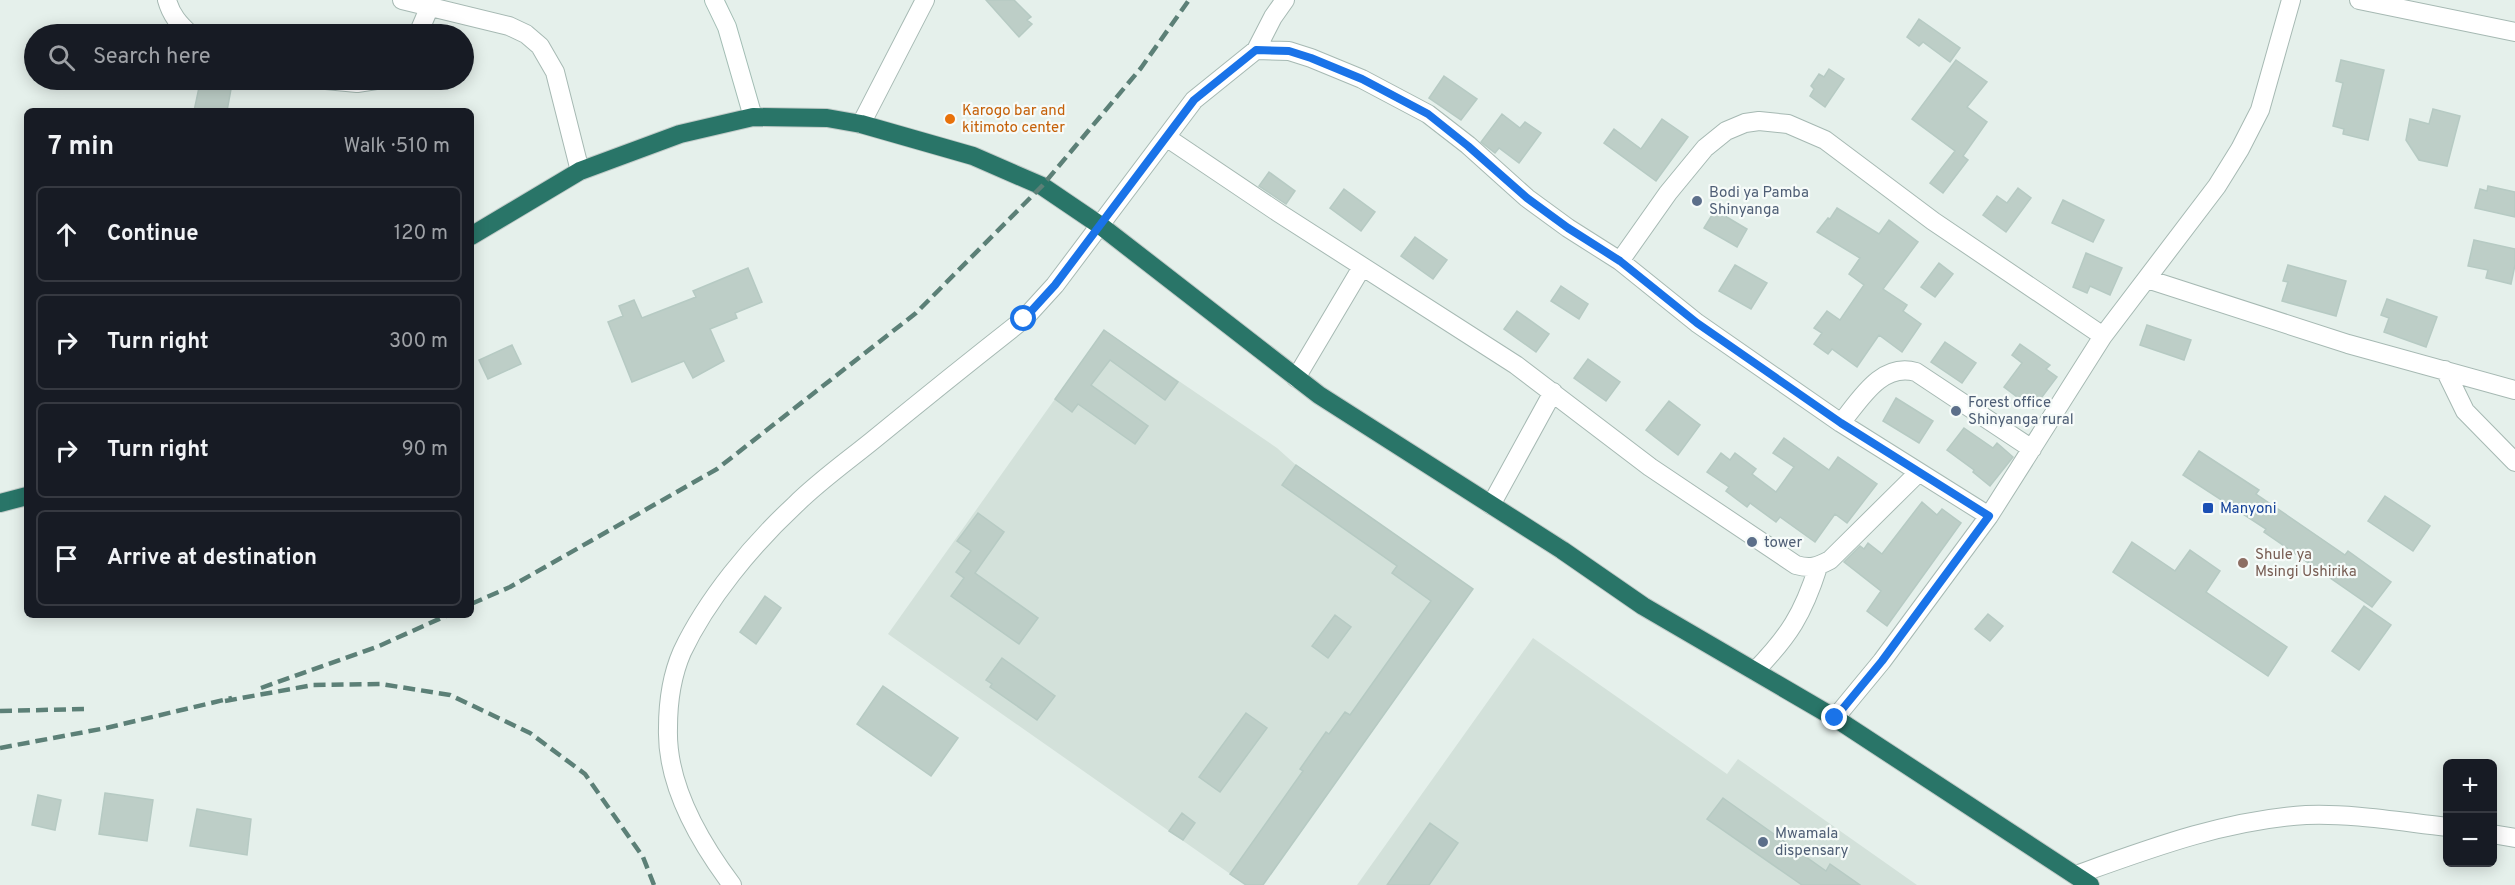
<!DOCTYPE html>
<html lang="en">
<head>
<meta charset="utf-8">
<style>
	:root { --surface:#171b24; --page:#20242c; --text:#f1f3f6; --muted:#9ea1a6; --line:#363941 }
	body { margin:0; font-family:Overpass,sans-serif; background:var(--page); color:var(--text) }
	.controls { position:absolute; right:18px; bottom:18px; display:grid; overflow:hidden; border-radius:9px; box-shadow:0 3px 15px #0003 }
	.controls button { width:54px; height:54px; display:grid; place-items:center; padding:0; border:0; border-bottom:2px solid var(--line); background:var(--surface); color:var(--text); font:30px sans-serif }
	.stop { position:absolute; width:18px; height:18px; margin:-14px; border:4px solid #1a73e8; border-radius:50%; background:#fff }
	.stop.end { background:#1a73e8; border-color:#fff; box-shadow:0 2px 6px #0008 }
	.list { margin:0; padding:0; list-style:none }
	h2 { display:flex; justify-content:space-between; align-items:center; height:78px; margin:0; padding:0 24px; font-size:26px }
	h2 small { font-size:20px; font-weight:400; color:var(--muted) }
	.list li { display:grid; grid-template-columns:39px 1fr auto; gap:18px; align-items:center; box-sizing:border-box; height:96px; margin:0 12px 12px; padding:0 12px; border:2px solid var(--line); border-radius:9px }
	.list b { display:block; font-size:22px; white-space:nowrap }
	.list em { font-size:20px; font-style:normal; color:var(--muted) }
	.icon { flex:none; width:33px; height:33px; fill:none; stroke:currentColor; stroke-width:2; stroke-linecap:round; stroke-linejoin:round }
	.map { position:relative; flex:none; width:2515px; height:885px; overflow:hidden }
	.search { position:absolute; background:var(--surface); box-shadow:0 3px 15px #0003; left:24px; top:24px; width:450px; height:66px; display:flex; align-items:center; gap:15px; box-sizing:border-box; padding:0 21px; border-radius:33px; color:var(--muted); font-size:22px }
	.panel { position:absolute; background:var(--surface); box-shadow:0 3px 15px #0003; left:24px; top:108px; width:450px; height:510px; border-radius:9px }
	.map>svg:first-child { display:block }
	.built { fill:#d3e1da }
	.building { fill:#bdcec7; stroke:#b6cac3; stroke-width:1.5 }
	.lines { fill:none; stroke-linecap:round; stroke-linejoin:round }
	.street-casing { stroke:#a6b9b3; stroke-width:20 }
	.secondary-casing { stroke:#a2bdb4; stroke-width:20 }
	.highway-casing { stroke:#c1cbc8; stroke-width:20 }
	.street { stroke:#fff; stroke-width:18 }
	.secondary { stroke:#fff; stroke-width:18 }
	.highway { stroke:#297568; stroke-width:18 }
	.rail { stroke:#5c8077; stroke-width:4.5; stroke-dasharray:12 6; stroke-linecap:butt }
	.route { stroke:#1a73e8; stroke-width:8 }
	.food-dot { fill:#e8710a; stroke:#f6fbf9; stroke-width:2 }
	.service-dot { fill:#5c6f8a; stroke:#f6fbf9; stroke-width:2 }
	.transit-dot { fill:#1a4fb4; stroke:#f6fbf9; stroke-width:2 }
	.education-dot { fill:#8d6e63; stroke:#f6fbf9; stroke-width:2 }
	.labels { text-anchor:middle; stroke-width:4.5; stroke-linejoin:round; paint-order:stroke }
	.food-label { font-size:15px; fill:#c56008; stroke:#f6fbf9; text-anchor:start }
	.service-label { font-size:15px; fill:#4e5e75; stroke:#f6fbf9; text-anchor:start }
	.transit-label { font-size:15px; fill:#164399; stroke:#f6fbf9; text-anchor:start }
	.education-label { font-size:15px; fill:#785e54; stroke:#f6fbf9; text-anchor:start }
</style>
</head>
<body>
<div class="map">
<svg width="2515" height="885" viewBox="0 0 2515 885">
	<rect width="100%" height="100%" fill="#e5f0eb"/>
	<path class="built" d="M1104,330L1277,448L1296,465L1473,589L1263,885H1246L888,634Z
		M1533,638L1727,774L1738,759L1917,885H1357Z"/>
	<path class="building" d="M986,0H1014L1031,17L1027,20L1032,24L1019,37Z
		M1919,19L1960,48L1950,62L1923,42L1919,46L1907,37Z
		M1956,60L1987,82L1967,107L1987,122L1963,156L1968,160L1943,193L1930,183L1955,151L1912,119Z
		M2341,60L2384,70L2368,140L2343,134L2344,129L2333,126L2343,83L2336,81Z
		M1829,69L1844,79L1825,107L1810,96L1814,89L1811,86L1819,74L1824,77Z
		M1444,76L1477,99L1461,120L1429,98Z
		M200,83L231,89L227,111H194Z
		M2433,109L2460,116L2447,166L2419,160L2406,140L2410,119L2429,124Z
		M1502,114L1520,128L1525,122L1541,133L1519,163L1499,148L1495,153L1481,142Z
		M1662,119L1688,137L1656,181L1604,143L1614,129L1641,149Z
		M1269,172L1295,191L1286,204L1259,186Z
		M2488,186L2515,192V217L2475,208L2480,189L2487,191Z
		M2018,188L2031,198L2006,232L1983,215L1997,196L2007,203Z
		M1344,189L1375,212L1361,231L1330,208Z
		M2063,200L2104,220L2093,242L2052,223Z
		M1837,208L1879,234L1889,220L1918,242L1883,289L1907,305L1903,311L1921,324L1902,352L1879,335L1857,367L1832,349L1828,354L1814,344L1822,333L1814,328L1827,311L1840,320L1864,285L1849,274L1860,258L1817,232L1828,218L1830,219Z
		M1715,210L1747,229L1737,247L1704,228Z
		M1415,237L1447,260L1433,279L1401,256Z
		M2474,240L2515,249V265L2511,284L2486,278L2488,270L2468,266Z
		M2086,253L2122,268L2110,295L2090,286L2087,293L2073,287Z
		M1939,263L1953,274L1935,297L1921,287Z
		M1735,265L1767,283L1751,309L1719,291Z
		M2288,265L2346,281L2336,316L2282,301L2288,282L2283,281Z
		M748,268L762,302L735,313L737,318L710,329L724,361L693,378L684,361L632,382L608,322L623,316L619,306L634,300L642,318L696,297L693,291Z
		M1561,286L1588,304L1579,319L1551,301Z
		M2387,299L2437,317L2426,347L2384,332L2389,318L2381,315Z
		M1517,311L1549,334L1536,352L1504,329Z
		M2147,325L2191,340L2184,360L2140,345Z
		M1104,330L1178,382L1165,400L1110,360L1091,385L1148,426L1135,444L1078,404L1072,412L1055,399Z
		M1945,342L1976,363L1962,383L1931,362Z
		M2020,344L2050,365L2046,369L2057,377L2033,409L2004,387L2022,363L2012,355Z
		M512,345L521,364L488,379L479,360Z
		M1588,359L1620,382L1606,401L1574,378Z
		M1896,398L1933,421L1919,443L1883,421Z
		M1669,401L1700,425L1678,455L1646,430Z
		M1964,428L1993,448L1997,443L2013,457L1990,486L1973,472L1974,470L1947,450Z
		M1784,438L1829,470L1838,457L1877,484L1847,523L1835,514L1815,542L1780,517L1776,522L1750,503L1747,507L1726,491L1729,487L1707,472L1721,453L1730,460L1735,453L1756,469L1752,474L1776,492L1794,467L1773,453Z
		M2199,451L2259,490L2256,494L2345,555L2348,551L2391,582L2372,607L2264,532L2266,529L2183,475Z
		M1296,465L1473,589L1263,885H1246L1230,874L1303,771L1300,769L1326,732L1329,734L1345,712L1350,715L1431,601L1392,573L1397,566L1282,485Z
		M2385,496L2430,526L2413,551L2368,521Z
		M1922,502L1937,515L1942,509L1961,523L1887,626L1867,611L1881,591L1844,562L1860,546L1864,549L1868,543L1882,554Z
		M978,513L1004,532L975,573L1038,618L1019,644L951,596L964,578L956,572L971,551L957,541Z
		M2132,542L2175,571L2190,550L2220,571L2206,592L2287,647L2268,676L2113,572Z
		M765,596L781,608L756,644L740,632Z
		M2364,606L2391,625L2359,670L2332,651Z
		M1988,614L2003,626L1990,641L1975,629Z
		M1335,615L1351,627L1328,658L1312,646Z
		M1002,658L1055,696L1037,720L990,687L992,684L986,680Z
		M883,686L958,738L931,776L857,724Z
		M1246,713L1267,728L1220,792L1199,777Z
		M105,793L153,800L147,841L99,834Z
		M38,795L61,800L55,830L32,825Z
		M1723,798L1826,871L1830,864L1860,885H1802L1707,819Z
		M197,809L251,819L247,855L190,846Z
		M1182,813L1195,823L1183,840L1169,831Z
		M1430,823L1458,843L1429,885H1387Z"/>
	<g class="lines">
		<defs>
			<path id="street" d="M167,0C171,15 179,24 190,34
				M402,0L509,26L526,34L540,46L555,72L580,171
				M2359,0L2515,32
				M418,34L430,6
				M1256,50L1273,17L1285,0
				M326,80L357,83L376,80
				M861,124L925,0
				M1166,137L1279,213L1516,365L1650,467L1796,565C1810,569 1817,567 1830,560L1918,473
				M1620,261L1668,193L1705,148L1726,131L1745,123L1759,121L1788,124L1825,140L1933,221L2103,336
				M2147,279L2348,344L2515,390
				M2445,370L2465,411L2515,462
				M1296,378L1362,267
				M1841,423C1860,400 1881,362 1916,372L2032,449
				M1491,505L1553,392
				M1755,671C1789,636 1803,614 1818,567
				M1835,718L1882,661L1989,516L2103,336L2217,186L2240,149L2260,110L2291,0
				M2492,834L2515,838
				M2076,875C2151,848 2226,820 2306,815C2351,813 2402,822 2448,827
				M732,885C699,841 666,785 668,728C668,703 672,675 682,652C707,599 752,545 795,505C818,482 846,462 872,441C922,400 973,359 1024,319L1055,285L1194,100L1256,50L1289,51L1311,58L1362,79L1428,114L1468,145L1527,198L1568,228L1620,261L1697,323L1841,423L1989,516"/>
			<path id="secondary" d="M714,0L727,27L753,117"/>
			<path id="highway" d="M471,236L580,171L680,134L753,117L827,118L861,124L973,156L1042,186L1101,226L1319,395L1562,550L1643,606L1835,718L2090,885
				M0,503L27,496"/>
		</defs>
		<use href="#street" class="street-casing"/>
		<use href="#secondary" class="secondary-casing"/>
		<use href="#highway" class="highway-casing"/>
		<use href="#street" class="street"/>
		<use href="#secondary" class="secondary"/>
		<use href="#highway" class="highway"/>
		<path class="rail" d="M471,604L510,587L717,469L916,313L1042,186L1141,68L1189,0
			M261,688L379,646L448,615
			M225,701L313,685L381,684L450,695L530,733L585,774L643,857L654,885
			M0,711L84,709
			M0,748L106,728L232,698"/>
	</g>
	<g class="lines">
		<path class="route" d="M1024,319L1055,285L1194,100L1256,50L1289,51L1311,58L1362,79L1428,114L1468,146L1527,198L1568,228L1620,261L1697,323L1841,423L1989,516L1882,661L1835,718"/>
	</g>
	<circle class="food-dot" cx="950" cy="119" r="6"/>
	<g class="service-dot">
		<circle cx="1697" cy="201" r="6"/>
		<circle cx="1956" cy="411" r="6"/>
		<circle cx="1752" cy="542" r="6"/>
		<circle cx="1763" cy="842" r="6"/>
	</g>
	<rect class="transit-dot" x="2202" y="502" width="12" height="12" rx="3"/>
	<circle class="education-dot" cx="2243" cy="563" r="6"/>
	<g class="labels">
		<g class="food-label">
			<text x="962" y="115">Karogo bar and<tspan x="962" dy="17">kitimoto center</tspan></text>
		</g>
		<g class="service-label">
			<text x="1709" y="197">Bodi ya Pamba<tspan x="1709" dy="17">Shinyanga</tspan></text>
			<text x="1968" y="407">Forest office<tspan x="1968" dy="17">Shinyanga rural</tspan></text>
			<text x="1764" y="547">tower</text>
			<text x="1775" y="838">Mwamala<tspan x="1775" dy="17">dispensary</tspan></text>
		</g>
		<g class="transit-label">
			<text x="2220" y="513">Manyoni</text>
		</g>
		<g class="education-label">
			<text x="2255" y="559">Shule ya<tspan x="2255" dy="17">Msingi Ushirika</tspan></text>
		</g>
	</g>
</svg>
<div class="controls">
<button>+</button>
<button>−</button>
</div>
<div class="stop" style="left:1024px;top:319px"></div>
<div class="stop end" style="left:1835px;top:718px"></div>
<div class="search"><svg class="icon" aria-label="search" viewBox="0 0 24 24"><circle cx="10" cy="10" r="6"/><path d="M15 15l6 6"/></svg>Search here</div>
<section class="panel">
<h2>7 min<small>Walk · 510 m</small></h2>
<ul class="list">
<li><svg class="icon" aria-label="ahead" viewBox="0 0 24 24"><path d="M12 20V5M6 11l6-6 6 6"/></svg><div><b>Continue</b></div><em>120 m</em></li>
<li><svg class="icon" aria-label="right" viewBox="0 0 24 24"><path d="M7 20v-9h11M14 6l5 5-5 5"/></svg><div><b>Turn right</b></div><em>300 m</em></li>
<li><svg class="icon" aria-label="right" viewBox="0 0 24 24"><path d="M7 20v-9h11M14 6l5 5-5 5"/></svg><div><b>Turn right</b></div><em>90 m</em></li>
<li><svg class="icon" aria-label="arrive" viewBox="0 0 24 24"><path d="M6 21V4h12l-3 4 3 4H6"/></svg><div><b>Arrive at destination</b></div></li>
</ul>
</section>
</div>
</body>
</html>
